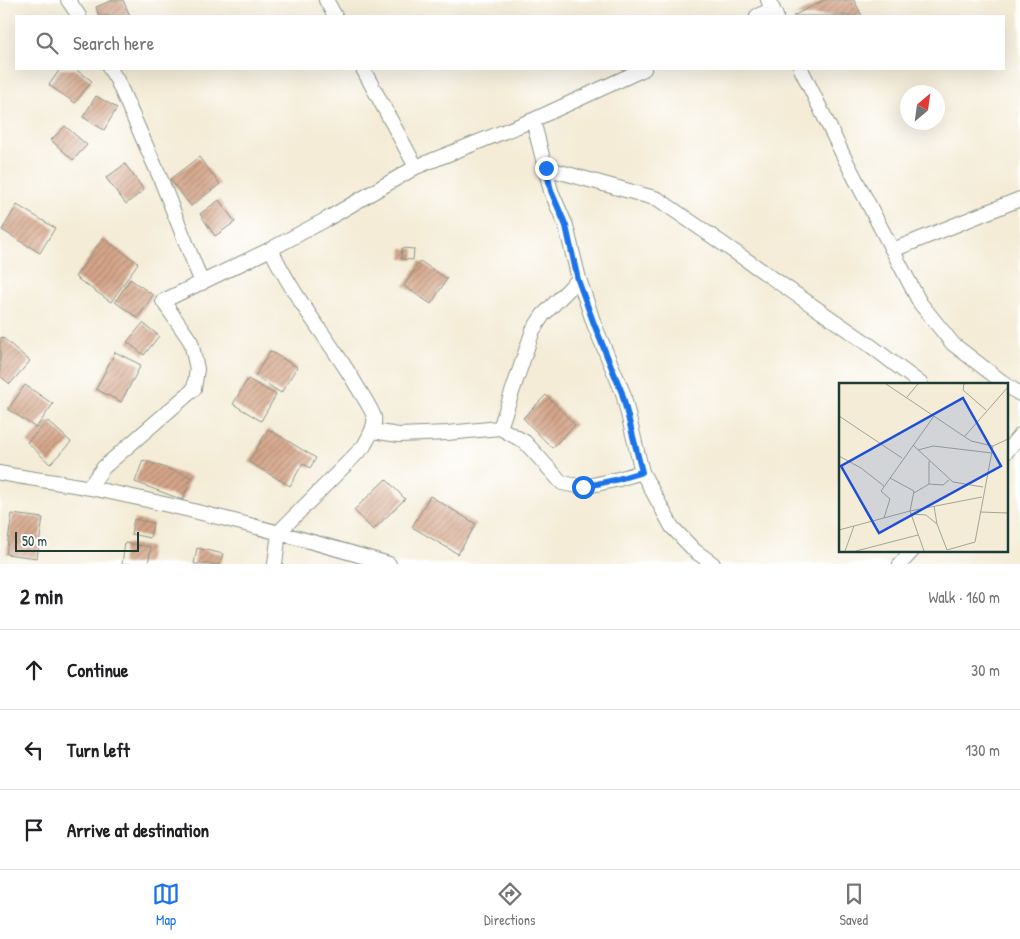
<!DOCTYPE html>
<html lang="en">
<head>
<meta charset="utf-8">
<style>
	:root { --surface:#fff; --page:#f2f2f2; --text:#202124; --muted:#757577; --line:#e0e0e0; --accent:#1a73e8 }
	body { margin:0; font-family:"Patrick Hand",sans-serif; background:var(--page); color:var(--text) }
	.compass { position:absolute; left:900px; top:85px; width:45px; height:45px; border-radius:50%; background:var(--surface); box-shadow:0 5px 20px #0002; rotate:29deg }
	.scale { position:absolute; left:15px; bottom:12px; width:124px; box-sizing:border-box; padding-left:5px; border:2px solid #1f3d34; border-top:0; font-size:14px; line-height:18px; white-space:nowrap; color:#1f3d34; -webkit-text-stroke:4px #fff; paint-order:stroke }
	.stop { position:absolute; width:15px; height:15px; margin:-11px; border:4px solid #1a73e8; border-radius:50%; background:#fff }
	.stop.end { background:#1a73e8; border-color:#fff; box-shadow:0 1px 5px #0008 }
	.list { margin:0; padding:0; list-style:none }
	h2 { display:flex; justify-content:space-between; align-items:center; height:65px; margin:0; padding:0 20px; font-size:21px }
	h2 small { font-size:16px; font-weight:400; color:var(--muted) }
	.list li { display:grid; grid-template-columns:32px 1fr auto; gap:15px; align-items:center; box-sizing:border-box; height:80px; padding:0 20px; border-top:1px solid var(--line) }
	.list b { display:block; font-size:19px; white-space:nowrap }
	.list em { font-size:16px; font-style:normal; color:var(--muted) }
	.icon { flex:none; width:28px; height:28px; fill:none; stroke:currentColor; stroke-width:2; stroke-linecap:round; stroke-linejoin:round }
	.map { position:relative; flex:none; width:1020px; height:564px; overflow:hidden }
	.search { position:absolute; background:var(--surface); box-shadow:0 5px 20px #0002; left:15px; right:15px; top:15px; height:55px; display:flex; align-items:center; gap:12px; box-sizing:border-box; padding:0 18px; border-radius:0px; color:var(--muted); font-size:19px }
	.sheet { height:305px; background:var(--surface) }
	nav { display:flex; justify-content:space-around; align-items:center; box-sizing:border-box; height:70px; border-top:1px solid var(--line); background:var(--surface); font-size:14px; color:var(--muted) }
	nav a { display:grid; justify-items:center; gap:2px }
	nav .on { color:var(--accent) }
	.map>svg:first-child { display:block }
	.building { fill:url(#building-hatch) }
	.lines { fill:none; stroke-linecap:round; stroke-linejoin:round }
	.street-casing { stroke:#8a9486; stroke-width:16 }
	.street { stroke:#fff; stroke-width:14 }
	.route { stroke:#1a73e8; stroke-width:6 }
	.inset-road { fill:none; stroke:#9fa696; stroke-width:1 }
	.view { fill:#1d4ed8; fill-opacity:0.15; stroke:#1d4ed8; stroke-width:2.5 }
	.inset-edge { fill:none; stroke:#1f3d34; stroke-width:2.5 }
</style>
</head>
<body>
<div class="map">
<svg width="1020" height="564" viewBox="0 0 1020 564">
	<defs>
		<pattern id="building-hatch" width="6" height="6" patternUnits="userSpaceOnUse" patternTransform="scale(1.25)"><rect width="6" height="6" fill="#d5a589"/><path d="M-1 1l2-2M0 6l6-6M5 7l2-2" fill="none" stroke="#ac8871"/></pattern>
	</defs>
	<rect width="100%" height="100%" fill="#fff"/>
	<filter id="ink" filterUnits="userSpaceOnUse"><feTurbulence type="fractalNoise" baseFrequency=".02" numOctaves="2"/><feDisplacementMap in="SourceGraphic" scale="10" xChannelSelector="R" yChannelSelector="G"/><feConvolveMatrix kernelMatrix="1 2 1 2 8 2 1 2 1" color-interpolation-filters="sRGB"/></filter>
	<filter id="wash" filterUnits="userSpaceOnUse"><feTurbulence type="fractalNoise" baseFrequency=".0096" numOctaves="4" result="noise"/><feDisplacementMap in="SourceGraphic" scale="20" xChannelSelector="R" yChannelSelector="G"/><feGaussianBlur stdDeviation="1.12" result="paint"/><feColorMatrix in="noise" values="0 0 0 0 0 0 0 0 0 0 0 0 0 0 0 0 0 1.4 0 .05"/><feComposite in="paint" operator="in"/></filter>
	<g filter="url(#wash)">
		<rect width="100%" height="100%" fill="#f4ecd7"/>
		<g id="blocks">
			<path class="building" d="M113,0H123L130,16H99L96,7Z
				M824,0H854L862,16H793Z
				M60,69H75L92,81L75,103L49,85Z
				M96,96L117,108L104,130L83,117Z
				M65,126L87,145L73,160L51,140Z
				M199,157L220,184L191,206L170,179Z
				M125,164L144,190L126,204L106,178Z
				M219,200L235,222L215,236L200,214Z
				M17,205L55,228L40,253L2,230Z
				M103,238L138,263L111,302L75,277Z
				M402,248L414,249L413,260L401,259Z
				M420,261L447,279L431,304L404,286Z
				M130,279L153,295L138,318L115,302Z
				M143,323L159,336L144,355L127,342Z
				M2,337L30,361L10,384L0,376V339Z
				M270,351L297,367L281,393L255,376Z
				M115,352L141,365L121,402L96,389Z
				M248,379L276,395L261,421L233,404Z
				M25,385L53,404L36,428L8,409Z
				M546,395L575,425L552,448L523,418Z
				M48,421L71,442L50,464L27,442Z
				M268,429L316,458L310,468L303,463L290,486L249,462Z
				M143,460L191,477L183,500L135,482Z
				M386,479L405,499L373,530L354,510Z
				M430,496L476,524L458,554L412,527Z
				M12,514L43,518L37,558L6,554Z
				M134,519L153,523L150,538L131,534Z
				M125,543L151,547L148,564H122Z
				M197,548L223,554L220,564H194Z"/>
		</g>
	</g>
	<g filter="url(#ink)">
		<use href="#blocks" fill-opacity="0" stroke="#8a9486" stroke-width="1"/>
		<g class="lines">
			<defs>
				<path id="street" d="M68,0L79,16
					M326,0L335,16
					M768,0L776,16
					M757,16L773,9
					M110,69L117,80L159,175L202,283
					M363,69L416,167
					M801,69L845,159L920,303L953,344L1005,384
					M533,120L551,191L566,226L579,279L594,324L623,393L642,472L672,527L695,551L713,564
					M546,168L658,199L871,346L921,384
					M271,249C293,297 328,338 355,383C359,390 373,411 374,417C376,427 368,438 364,446L279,532L275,564
					M893,250L1020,199
					M1006,385L1020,394
					M500,428L533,330L543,315L579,279
					M372,431L399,435L447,433L500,428L525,442L562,483L583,487L615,480L642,472
					M1006,452L1020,435
					M0,473C30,479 60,482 90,488C191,508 291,535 389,564
					M89,487L104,467L194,389L197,369L191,342L163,301L271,249L327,219L416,167L533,120L644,69
					M900,564L913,550"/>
			</defs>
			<use href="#street" class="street-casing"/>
			<use href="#street" class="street"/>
		</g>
	</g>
	<g class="lines" filter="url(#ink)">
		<path class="route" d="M546,168L551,191L566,226L578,280L594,324L622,393L642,472L615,480L583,487"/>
	</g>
	<g transform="translate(839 383)">
		<rect width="169" height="169" fill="#f4ecd7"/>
		<path class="inset-road" d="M47,1L132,58L154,63L169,56M125,1L124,7L147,27M68,14L79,1M0,33L63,75M126,53L169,4M74,62L114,99L144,104M79,67L94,63L153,70M0,73L22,85L45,103M90,78V101M51,95L75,108L71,128L85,168M75,110L90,101L104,102L110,97M95,123L98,141M141,129L169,130M72,131L87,132L98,141L108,167L136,159L154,63M45,135L51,116L42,108L95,33M0,147L71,128L143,114M6,168L15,143M17,168L79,152"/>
		<path class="view" d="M124,15L162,83L40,150L2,83Z"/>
		<rect width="169" height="169" class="inset-edge"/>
	</g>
</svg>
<svg class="compass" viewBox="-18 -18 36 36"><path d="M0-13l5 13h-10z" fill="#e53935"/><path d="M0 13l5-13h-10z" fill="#757577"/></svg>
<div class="scale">50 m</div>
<div class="stop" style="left:583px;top:487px"></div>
<div class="stop end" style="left:546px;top:168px"></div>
<div class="search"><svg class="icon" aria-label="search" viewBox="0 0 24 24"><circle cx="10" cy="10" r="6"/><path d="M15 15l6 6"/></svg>Search here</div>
</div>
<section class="sheet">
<h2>2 min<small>Walk · 160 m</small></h2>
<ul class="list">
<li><svg class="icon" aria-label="ahead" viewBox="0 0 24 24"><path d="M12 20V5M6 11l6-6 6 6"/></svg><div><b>Continue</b></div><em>30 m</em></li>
<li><svg class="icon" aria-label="left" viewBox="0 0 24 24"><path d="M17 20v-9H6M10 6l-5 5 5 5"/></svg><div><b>Turn left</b></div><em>130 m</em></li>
<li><svg class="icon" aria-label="arrive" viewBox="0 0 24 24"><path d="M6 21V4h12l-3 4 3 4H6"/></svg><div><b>Arrive at destination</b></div></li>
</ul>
</section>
<nav>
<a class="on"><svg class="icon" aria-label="map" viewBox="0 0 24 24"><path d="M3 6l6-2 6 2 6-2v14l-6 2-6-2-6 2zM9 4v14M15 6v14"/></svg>Map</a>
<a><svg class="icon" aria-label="directions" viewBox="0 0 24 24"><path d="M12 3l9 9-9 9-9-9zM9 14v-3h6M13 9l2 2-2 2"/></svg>Directions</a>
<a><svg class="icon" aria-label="saved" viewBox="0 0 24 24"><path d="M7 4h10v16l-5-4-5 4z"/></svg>Saved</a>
</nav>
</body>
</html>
